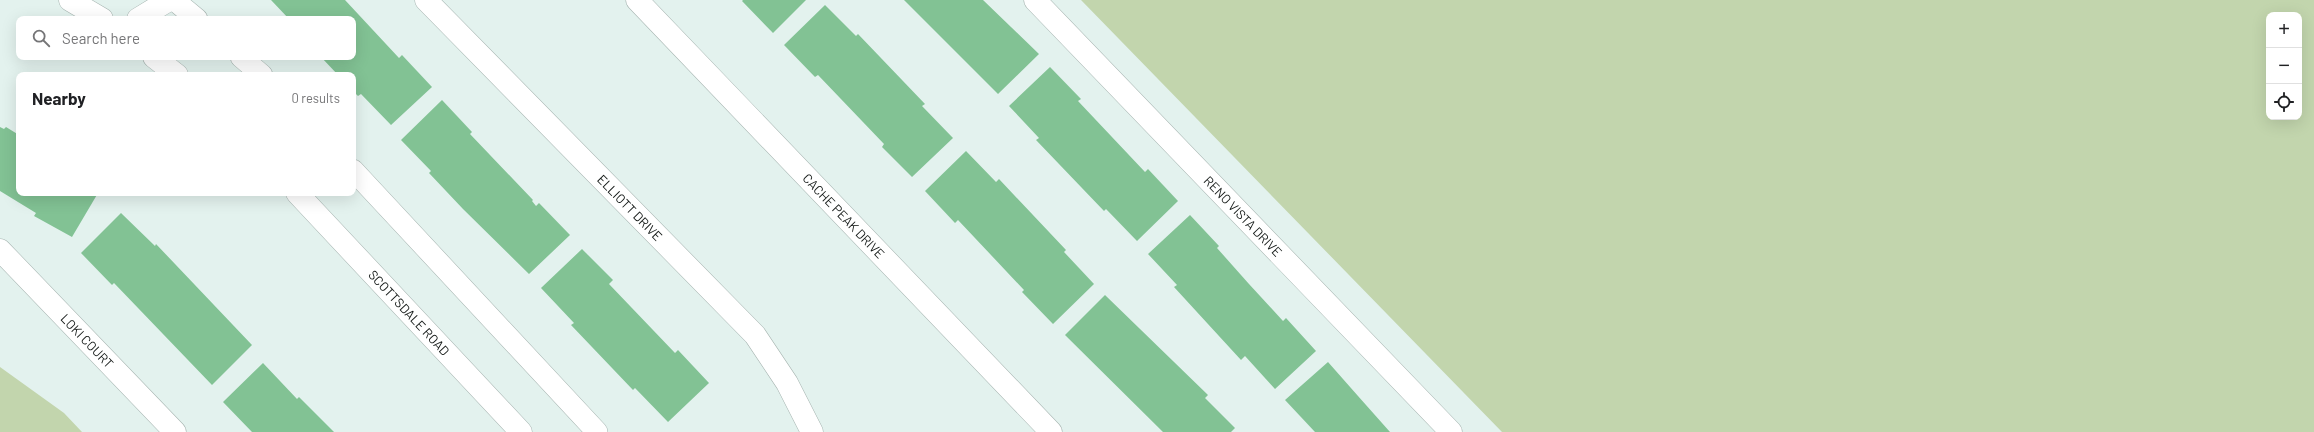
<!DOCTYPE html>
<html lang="en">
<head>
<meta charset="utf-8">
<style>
	:root { --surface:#fff; --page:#f6f6f6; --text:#202124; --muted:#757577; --line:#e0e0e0 }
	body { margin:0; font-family:Barlow,sans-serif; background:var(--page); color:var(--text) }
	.controls { position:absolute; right:12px; top:12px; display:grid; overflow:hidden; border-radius:8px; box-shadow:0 4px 16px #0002 }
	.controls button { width:36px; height:36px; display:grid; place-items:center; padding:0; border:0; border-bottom:1px solid var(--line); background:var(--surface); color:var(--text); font:20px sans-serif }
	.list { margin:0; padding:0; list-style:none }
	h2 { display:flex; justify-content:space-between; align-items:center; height:52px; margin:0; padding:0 16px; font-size:17px }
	h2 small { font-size:13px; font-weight:400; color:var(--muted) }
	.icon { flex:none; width:22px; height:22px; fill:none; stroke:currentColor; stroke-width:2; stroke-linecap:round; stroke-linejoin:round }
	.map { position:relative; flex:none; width:2314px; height:432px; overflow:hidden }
	.search { position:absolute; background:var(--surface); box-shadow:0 4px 16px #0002; left:16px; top:16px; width:340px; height:44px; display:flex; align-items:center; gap:10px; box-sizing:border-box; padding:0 14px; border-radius:8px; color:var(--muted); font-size:15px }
	.panel { position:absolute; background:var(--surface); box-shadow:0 4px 16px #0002; left:16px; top:72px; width:340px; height:124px; border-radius:8px }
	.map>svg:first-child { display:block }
	.green { fill:#c2d5ad; fill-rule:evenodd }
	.building { fill:#82c294 }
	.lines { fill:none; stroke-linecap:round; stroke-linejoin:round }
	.lane-casing { stroke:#a6b4b0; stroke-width:22 }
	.street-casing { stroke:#a6b4b0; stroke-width:23 }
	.lane { stroke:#fff; stroke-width:21 }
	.street { stroke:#fff; stroke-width:22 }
	.labels { text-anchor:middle; stroke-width:3; stroke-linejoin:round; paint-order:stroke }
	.street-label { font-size:13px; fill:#131816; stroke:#e3f2ee }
</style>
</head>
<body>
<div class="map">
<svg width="2314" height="432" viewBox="0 0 2314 432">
	<rect width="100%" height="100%" fill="#e3f2ee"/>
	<path class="green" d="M1081,0H2314V432H1502ZM2269,15H2299V117H2269Z
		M0,367L64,413L82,432H0Z"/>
	<path class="building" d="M271,0H345L399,58L402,55L432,87L391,125L361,94L358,96L353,91V75H338L321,57H353V19H289Z
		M743,0H806L773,33L742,1Z
		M904,0H983L1039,54L998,94Z
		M825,5L856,36L858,34L925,104L922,106L953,138L912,177L882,147L884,144L818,75L815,77L784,45Z
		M1050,67L1081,99L1078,101L1145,172L1148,169L1178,201L1137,241L1106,209L1104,211L1036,140L1039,138L1009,106Z
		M442,100L472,132L470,134L533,200L532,201L536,206L539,203L570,235L529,274L463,209L429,173L431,171L401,140Z
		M0,127L4,129L6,127L19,135V193H98L72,237L34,216L36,213L0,191Z
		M966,151L996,182L999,179L1066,250L1064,252L1094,284L1053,324L1022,292L1024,290L958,220L955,223L925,191Z
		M121,213L155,246L156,244L252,345L212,385L114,283L112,285L81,253Z
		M1190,215L1219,246L1217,248L1249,284L1283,321L1286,318L1316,351L1275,389L1245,356L1241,360L1174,287L1177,285L1148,254Z
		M582,249L613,280L609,284L675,353L678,350L709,383L668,422L635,388L633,390L571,325L574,323L541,288Z
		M1105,295L1208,395L1205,398L1235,428L1231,432H1163L1065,335Z
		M1328,362L1358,396L1390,432H1315L1285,400Z
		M263,363L297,399L299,397L334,432H252L223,402Z"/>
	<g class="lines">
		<defs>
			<path id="lane" d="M174,0L197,19
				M241,57L262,75
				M353,170L597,432"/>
			<g id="street">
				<path d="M70,0L102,19"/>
				<path id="s1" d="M426,0L755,335L787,383L812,432"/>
				<path id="s2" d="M637,0L1051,432"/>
				<path id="s3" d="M1035,0L1451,432"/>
				<path d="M138,19L169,0"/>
				<path d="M154,57L177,75"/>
				<path id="s4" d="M297,193L521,432"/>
				<path id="s5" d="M0,250L175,432"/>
			</g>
		</defs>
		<use href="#lane" class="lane-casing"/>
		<use href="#street" class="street-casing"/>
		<use href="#lane" class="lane"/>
		<use href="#street" class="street"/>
	</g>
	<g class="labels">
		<g class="street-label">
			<text dy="5" stroke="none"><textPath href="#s1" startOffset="291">ELLIOTT DRIVE</textPath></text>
			<text dy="5" stroke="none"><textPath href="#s2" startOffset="299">CACHE PEAK DRIVE</textPath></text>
			<text dy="5" stroke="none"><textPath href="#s3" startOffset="300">RENO VISTA DRIVE</textPath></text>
			<text dy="5" stroke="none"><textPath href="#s4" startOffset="164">SCOTTSDALE ROAD</textPath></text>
			<text dy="5" stroke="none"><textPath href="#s5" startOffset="126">LOKI COURT</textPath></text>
		</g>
	</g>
</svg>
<div class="controls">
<button>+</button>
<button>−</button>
<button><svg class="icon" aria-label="locate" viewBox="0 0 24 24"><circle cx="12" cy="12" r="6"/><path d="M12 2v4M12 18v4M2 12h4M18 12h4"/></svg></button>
</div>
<div class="search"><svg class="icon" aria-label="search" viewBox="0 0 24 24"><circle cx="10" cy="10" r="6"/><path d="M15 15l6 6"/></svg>Search here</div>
<section class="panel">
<h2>Nearby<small>0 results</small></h2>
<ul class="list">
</ul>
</section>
</div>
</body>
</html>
